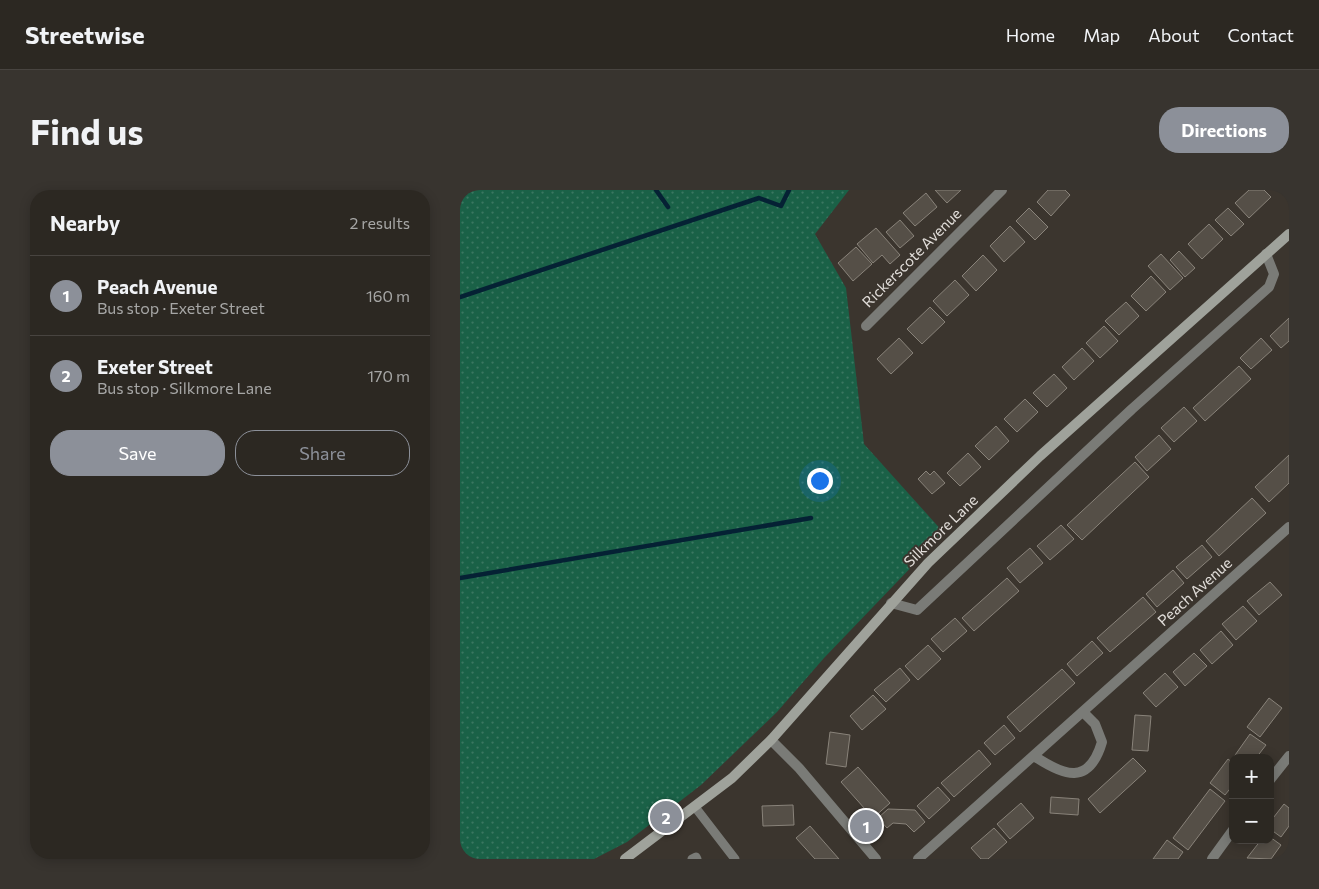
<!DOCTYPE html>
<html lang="en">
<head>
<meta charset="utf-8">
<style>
	:root { --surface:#2c2822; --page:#38342f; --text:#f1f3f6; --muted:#a6a6a5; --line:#484440; --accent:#8c9099 }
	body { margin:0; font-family:Commissioner,sans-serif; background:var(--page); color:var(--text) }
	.controls { position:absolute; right:15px; bottom:15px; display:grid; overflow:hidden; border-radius:10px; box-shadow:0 2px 12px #0003 }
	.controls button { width:45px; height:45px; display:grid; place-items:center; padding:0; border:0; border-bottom:1px solid var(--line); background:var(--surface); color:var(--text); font:25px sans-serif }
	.you { position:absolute; left:359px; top:290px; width:18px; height:18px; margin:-12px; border:4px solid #fff; border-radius:50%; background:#1a73e8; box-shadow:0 0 0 8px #1a73e833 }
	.badge { display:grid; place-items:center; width:32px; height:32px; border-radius:50%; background:var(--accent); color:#fff; font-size:16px; font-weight:700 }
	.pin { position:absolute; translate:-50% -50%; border:2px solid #fff; box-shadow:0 1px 5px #0006 }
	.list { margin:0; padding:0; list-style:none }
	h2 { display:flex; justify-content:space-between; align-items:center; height:65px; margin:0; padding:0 20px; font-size:21px }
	h2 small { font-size:16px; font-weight:400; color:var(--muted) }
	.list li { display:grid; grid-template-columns:32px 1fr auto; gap:15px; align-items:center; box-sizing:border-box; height:80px; padding:0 20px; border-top:1px solid var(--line) }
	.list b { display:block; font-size:19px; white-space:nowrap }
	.list p { margin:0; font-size:16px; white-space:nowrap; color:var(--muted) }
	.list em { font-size:16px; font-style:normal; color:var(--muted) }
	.actions { display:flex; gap:10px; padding:15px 20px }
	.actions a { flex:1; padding:11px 0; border:1px solid var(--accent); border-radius:20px; text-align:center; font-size:18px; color:var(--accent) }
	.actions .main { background:var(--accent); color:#fff }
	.map { position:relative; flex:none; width:829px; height:669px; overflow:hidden; border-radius:20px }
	header { display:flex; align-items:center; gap:30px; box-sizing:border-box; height:70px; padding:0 25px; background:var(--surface); border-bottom:1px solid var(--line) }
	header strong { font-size:24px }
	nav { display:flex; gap:28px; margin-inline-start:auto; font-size:18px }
	.intro { display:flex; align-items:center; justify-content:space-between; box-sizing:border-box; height:120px; padding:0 30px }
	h1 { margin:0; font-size:35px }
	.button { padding:12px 22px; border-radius:20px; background:var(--accent); color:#fff; font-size:18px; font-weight:700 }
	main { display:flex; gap:30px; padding:0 30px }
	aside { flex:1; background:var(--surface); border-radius:20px; box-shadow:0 2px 12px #0003 }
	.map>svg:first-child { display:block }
	.grass { fill:url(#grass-dots) }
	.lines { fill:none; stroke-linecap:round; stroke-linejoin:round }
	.stream { stroke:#052134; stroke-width:4.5 }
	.building { fill:#554f47; stroke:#89837a }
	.lane { stroke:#7a7b77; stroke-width:9 }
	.street { stroke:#7a7b77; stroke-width:10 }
	.secondary { stroke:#9fa29b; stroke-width:10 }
	.labels { text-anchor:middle; stroke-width:4; stroke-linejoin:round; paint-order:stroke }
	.street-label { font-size:15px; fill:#e2deda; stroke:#3b352e }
</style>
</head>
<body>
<header>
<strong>Streetwise</strong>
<nav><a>Home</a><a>Map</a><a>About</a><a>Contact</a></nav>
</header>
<div class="intro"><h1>Find us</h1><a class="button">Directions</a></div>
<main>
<aside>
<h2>Nearby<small>2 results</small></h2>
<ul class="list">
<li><span class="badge">1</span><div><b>Peach Avenue</b><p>Bus stop · Exeter Street</p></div><em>160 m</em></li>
<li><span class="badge">2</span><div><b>Exeter Street</b><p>Bus stop · Silkmore Lane</p></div><em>170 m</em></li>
</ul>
<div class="actions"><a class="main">Save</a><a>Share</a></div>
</aside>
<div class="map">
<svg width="829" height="669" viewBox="0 0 829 669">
	<defs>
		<pattern id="grass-dots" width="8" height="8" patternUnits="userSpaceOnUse" patternTransform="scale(1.25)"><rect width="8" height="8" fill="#1a6147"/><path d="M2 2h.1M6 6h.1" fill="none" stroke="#3b7761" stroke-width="1.8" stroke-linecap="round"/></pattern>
	</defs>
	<rect width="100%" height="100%" fill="#3b352e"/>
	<path class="grass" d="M0,0H389L355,44L386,98L404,254L484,343L364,468L317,522L241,595L167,652L134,669H0Z"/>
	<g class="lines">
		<path class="stream" d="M196,0L208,17
			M0,107L299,8L321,16L329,0
			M0,388L351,328"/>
	</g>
	<path class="building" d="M475,0H501L487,13Z
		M588,0H605L610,5L591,26L577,12Z
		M789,0H804L811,7L789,28L775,13Z
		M466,3L477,17L455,36L443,23Z
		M569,18L588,37L575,50L556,31Z
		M768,18L784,34L771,46L755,30Z
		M440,30L454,46L440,58L426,42Z
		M749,34L763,49L742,69L728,54Z
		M550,36L565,52L544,72L530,56Z
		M416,38L440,65L430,74L422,65L413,73L397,54Z
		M396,57L412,74L393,91L378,73Z
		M719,61L735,78L725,87L710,70Z
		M701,64L723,88L710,100L688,76Z
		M523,65L537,80L516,101L502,86Z
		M691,86L706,102L686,121L671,106Z
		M495,90L509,105L487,126L473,111Z
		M666,112L679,126L659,145L645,131Z
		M470,117L485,132L462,154L447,139Z
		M829,128V151L821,158L810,146Z
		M644,136L658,151L640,168L626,153Z
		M439,148L453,163L431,184L417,169Z
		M801,148L812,160L791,179L780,168Z
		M622,158L634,171L614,190L602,177Z
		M779,176L791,189L745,231L733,218Z
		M594,184L607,198L587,217L573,203Z
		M565,209L578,222L557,242L544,229Z
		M724,217L737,231L714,252L701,238Z
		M536,236L549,251L529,270L515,256Z
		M699,245L711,259L687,281L675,267Z
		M508,263L521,277L500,296L487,283Z
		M829,265V293L809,312L795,297Z
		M675,272L689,287L622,350L607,335Z
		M466,281L470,285L474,281L485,293L472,304L458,289Z
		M792,308L806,323L759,366L746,351Z
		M601,335L614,349L590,370L577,356Z
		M742,355L752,367L727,389L716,377Z
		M570,358L583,373L560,393L547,378Z
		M713,380L724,393L697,417L686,404Z
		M547,388L559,401L514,441L502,428Z
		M810,392L822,405L799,425L787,411Z
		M683,407L696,422L650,462L637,448Z
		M783,416L797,431L776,450L762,434Z
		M495,428L507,441L483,462L471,449Z
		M761,441L773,455L752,474L740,460Z
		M632,451L643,463L617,486L607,474Z
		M468,455L481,469L458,490L445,476Z
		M734,463L747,476L725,496L713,482Z
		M440,478L450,490L426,512L414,500Z
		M602,479L615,493L560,542L547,527Z
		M705,483L718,497L696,517L683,503Z
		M413,505L426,519L402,540L390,526Z
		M809,508L822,518L800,547L787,537Z
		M675,525L691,526L688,561L672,560Z
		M544,535L555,548L535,565L524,553Z
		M370,542L390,545L386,577L366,574Z
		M790,544L806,555L796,568H773Z
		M519,560L531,574L494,607L481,593Z
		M673,568L686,581L640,623L628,609Z
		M768,569L773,573V595L765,605L750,593Z
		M398,577L430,613L413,628L381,592Z
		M478,597L490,610L469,629L457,616Z
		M750,599L765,611L728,660L713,648Z
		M591,607L619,609L618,625L590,623Z
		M561,613L574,628L550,649L537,634Z
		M824,614L829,618V636L821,647L810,639V632Z
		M333,615L334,635L303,636L302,616Z
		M428,619L455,620L465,632L454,642L446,634L433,633L427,638L418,628Z
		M350,636L379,669H355L336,648Z
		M534,638L547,652L528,669H521L511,658Z
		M810,647L821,655L811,669L787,668L801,650H810Z
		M707,650L723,662L718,669H693Z"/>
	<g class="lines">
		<path class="lane" d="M235,617L275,669
			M232,669L236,667L237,669"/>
		<path class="street" d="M406,136L542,0
			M431,413L457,420L672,219L809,97L814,84L806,64
			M311,550L339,578L416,669
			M574,566C604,586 629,596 642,552L635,534L624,523
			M810,590L829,566
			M458,669L829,337
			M752,669L773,640"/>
		<path class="secondary" d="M165,669L272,588L311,550L468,373L580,266L829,44"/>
	</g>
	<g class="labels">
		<g class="street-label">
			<text transform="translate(452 68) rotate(-45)" y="5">Rickerscote Avenue</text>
			<text transform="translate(481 341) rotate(-44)" y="5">Silkmore Lane</text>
			<text transform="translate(735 402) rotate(-42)" y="5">Peach Avenue</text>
		</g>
	</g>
</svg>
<div class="controls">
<button>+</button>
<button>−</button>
</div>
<div class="you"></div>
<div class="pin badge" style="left:406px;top:636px">1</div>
<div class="pin badge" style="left:206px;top:627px">2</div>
</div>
</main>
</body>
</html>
